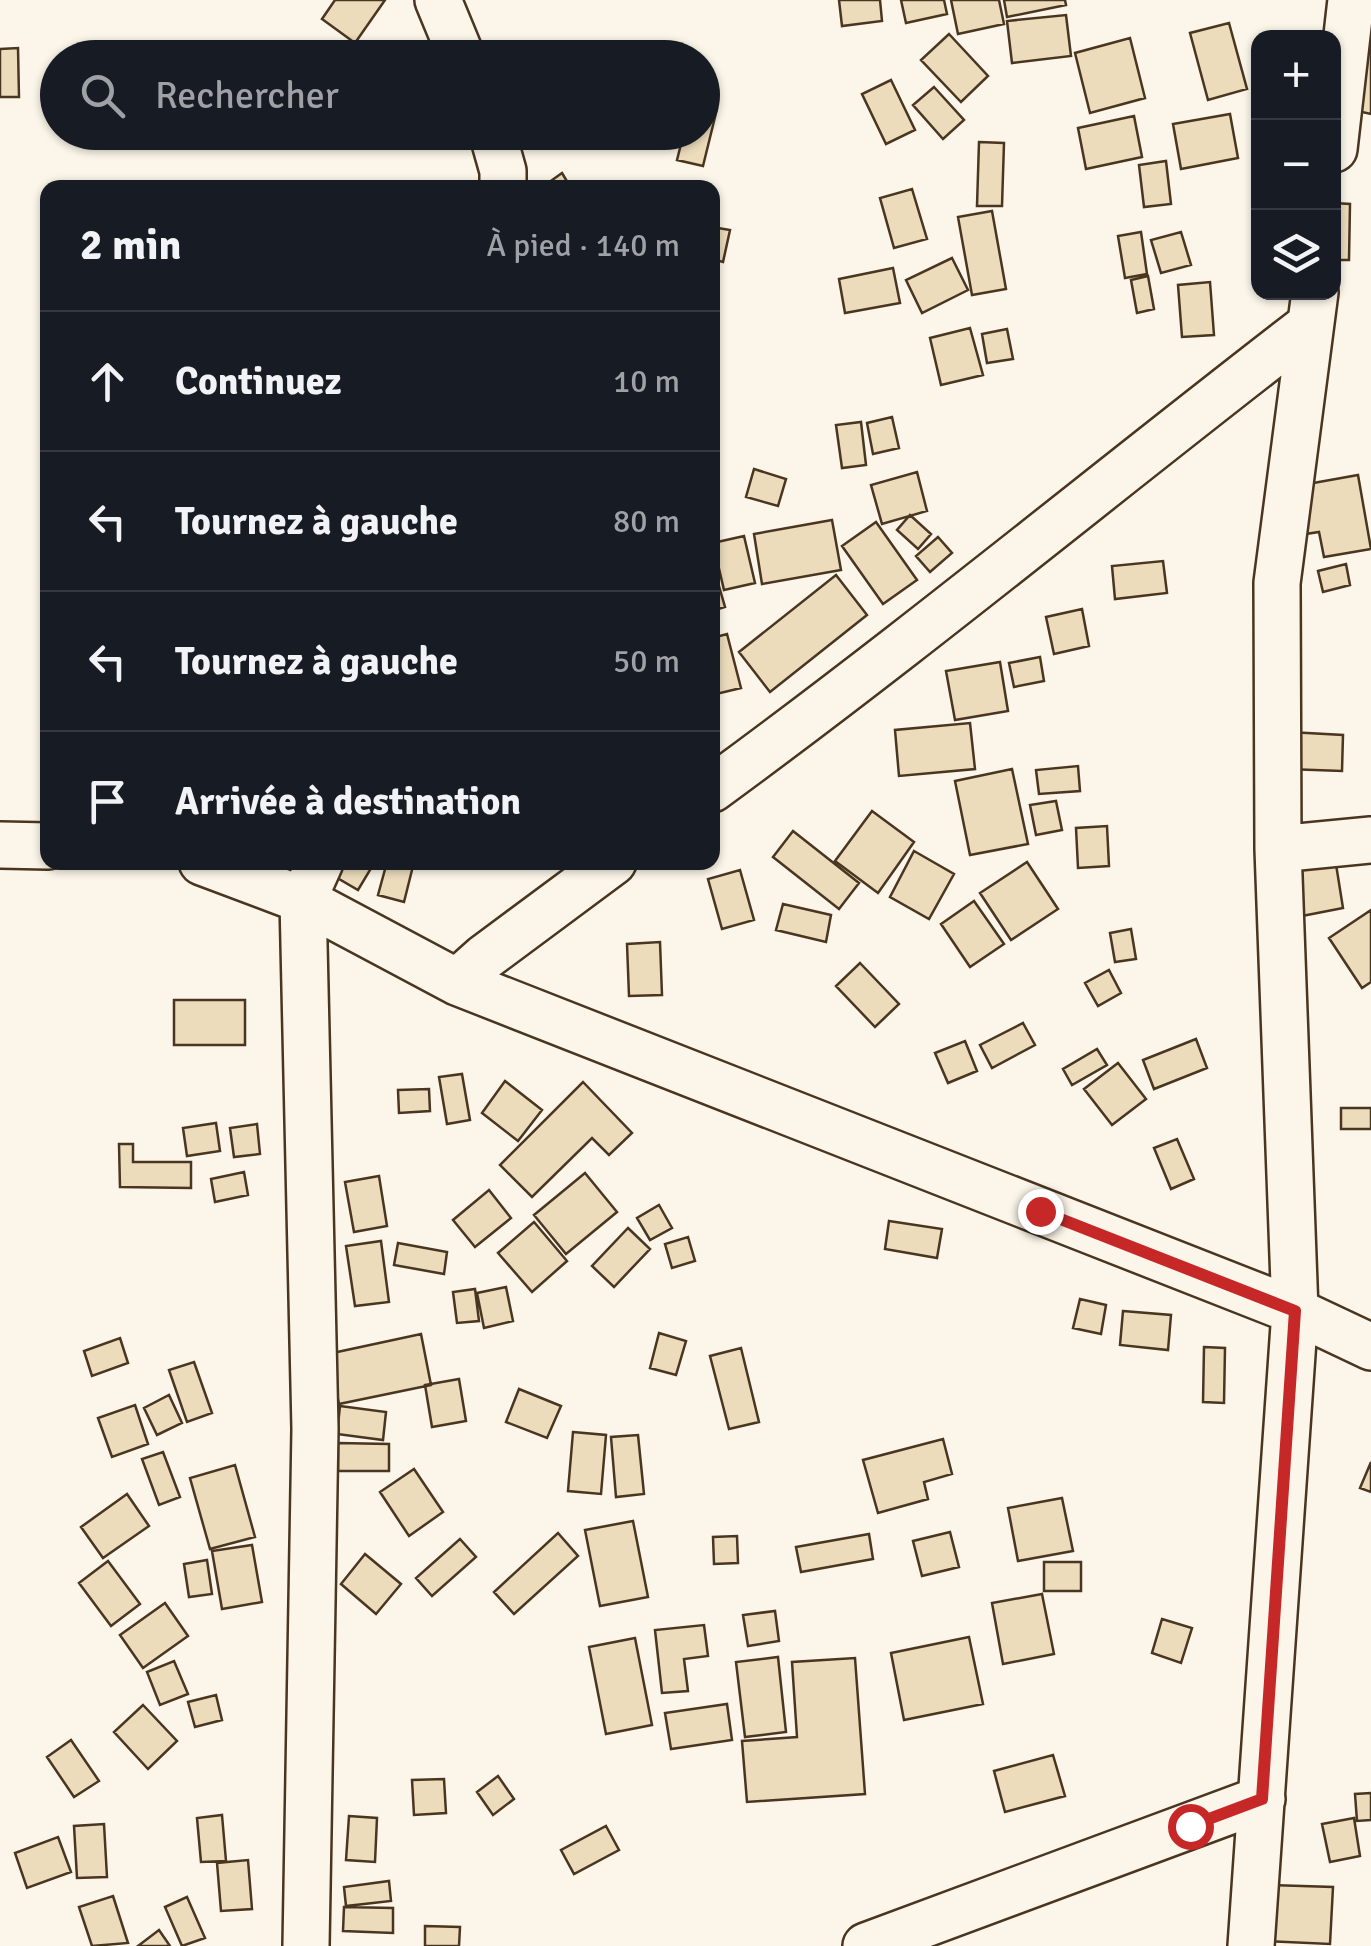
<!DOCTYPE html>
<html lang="fr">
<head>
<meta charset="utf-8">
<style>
	:root { --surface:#171b24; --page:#20242c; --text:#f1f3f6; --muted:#9ea1a6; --line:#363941 }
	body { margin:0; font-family:Signika,sans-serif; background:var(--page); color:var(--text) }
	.controls { position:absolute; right:30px; top:30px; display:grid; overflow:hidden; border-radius:20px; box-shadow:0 2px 8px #0004 }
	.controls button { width:90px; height:90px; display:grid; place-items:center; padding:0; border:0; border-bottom:2px solid var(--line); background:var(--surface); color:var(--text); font:50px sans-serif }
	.stop { position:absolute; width:30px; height:30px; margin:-22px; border:8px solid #c62828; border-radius:50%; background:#fff }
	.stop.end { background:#c62828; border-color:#fff; box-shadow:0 2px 10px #0008 }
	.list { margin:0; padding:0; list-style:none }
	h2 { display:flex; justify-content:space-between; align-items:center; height:130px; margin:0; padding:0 40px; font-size:42px }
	h2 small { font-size:32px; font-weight:400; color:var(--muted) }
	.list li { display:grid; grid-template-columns:65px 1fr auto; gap:30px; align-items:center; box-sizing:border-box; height:140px; padding:0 40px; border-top:2px solid var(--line) }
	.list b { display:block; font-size:38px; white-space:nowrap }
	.list em { font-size:32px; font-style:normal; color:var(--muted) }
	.icon { flex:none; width:55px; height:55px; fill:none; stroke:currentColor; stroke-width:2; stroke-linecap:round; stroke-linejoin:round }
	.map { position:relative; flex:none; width:1371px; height:1946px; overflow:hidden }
	.search { position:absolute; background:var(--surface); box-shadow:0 2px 8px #0004; left:40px; top:40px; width:680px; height:110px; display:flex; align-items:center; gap:25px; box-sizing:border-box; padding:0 35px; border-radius:55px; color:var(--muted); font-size:38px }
	.panel { position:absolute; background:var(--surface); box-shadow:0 2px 8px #0004; left:40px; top:180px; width:680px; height:690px; border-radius:20px }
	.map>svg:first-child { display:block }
	.building { fill:#ecdcbc; stroke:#4a3520; stroke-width:2.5 }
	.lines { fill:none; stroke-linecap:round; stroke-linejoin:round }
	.minor-casing { stroke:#4a3520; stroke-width:50 }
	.minor { stroke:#fbf6e9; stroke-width:45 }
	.route { stroke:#c62828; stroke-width:12 }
</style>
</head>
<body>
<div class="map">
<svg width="1371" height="1946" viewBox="0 0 1371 1946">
	<rect width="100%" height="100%" fill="#fbf6e9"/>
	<path class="building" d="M335,0H385L355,43L322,19Z
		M839,0H880L882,21L842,26Z
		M901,0H944L947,14L906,23Z
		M951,0H999L1004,24L958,34Z
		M1004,0H1065L1066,5L1007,17Z
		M1066,15L1071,56L1012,63L1007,21Z
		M1229,23L1247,89L1208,100L1190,33Z
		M1353,32L1371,37V114L1336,106Z
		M949,34L988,76L961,102L921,60Z
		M1130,38L1145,98L1090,113L1075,53Z
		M18,48L19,97H0V49Z
		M891,80L915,130L886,144L862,94Z
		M934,87L964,120L943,139L913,105Z
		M702,105L717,109L703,166L677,160L684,132H702Z
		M1230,114L1238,158L1181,169L1173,124Z
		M1134,116L1142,157L1086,169L1078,128Z
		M979,142L1004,143L1002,206H977Z
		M1166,161L1171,204L1144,207L1139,165Z
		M562,173L571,188H541Z
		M912,189L927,239L894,248L880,198Z
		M1334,203L1350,204L1349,260H1334Z
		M992,211L1006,289L972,295L958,217Z
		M712,227L730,230L723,262L712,259Z
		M1141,232L1147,274L1125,278L1118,236Z
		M1181,232L1191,265L1161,273L1151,240Z
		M952,258L968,290L922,313L906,280Z
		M893,268L900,303L845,313L839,279Z
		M1148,276L1154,309L1137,313L1131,280Z
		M1210,282L1214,335L1182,337L1178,285Z
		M970,328L983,375L941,385L930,338Z
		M1007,329L1013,359L987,363L982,334Z
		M892,417L899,448L873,454L867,423Z
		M861,422L866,465L842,468L836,425Z
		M754,469L786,479L778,506L746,497Z
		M917,472L927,511L882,524L871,485Z
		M1358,475L1371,549L1324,557L1319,532L1299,535L1291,487Z
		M910,515L931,534L918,549L897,530Z
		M832,520L841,570L762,584L754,534Z
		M876,522L917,580L883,604L842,546Z
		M744,536L755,583L724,590L713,543Z
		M744,536L755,583L724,590L713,543Z
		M938,537L952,553L930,572L916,556Z
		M1163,561L1167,593L1115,599L1112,566Z
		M712,562L725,607L712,611Z
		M1346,564L1350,585L1323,592L1318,571Z
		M836,575L867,615L770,692L739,652Z
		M836,575L867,615L770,692L739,652Z
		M1082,609L1089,646L1054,654L1046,617Z
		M727,634L741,688L712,695V638Z
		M1040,657L1044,681L1014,687L1009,663Z
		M1000,662L1008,711L955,720L946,671Z
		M970,723L975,769L899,776L895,730Z
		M1289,732L1343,735L1342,771L1287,769Z
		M1078,766L1080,791L1039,794L1036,770Z
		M1012,769L1028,844L970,855L955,781Z
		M1056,801L1062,830L1036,835L1030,805Z
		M872,811L914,842L878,893L835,861Z
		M1107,826L1109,866L1078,868L1076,828Z
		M793,831L859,883L839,909L773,857Z
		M793,831L859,883L839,909L773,857Z
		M914,851L954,874L929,919L890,897Z
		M1335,858L1343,908L1302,916L1293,865Z
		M310,862H368L373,865L358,890Z
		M387,862H414L404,902L378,895Z
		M1027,862L1058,909L1011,940L980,893Z
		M740,870L754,920L722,929L708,879Z
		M974,901L1004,944L970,967L941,924Z
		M783,904L831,915L826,942L776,930Z
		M783,904L831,915L826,942L776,930Z
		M1371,910V982L1362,988L1329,938Z
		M1131,929L1136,959L1115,962L1110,933Z
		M660,942L662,995L629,996L627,944Z
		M860,963L899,1004L875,1027L836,986Z
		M860,963L899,1004L875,1027L836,986Z
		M1109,970L1121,993L1098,1006L1085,983Z
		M174,1000H245V1045H174Z
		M1023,1023L1035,1045L992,1068L980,1045Z
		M1196,1039L1207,1068L1154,1089L1143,1060Z
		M965,1041L977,1071L948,1083L935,1053Z
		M1097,1049L1107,1065L1072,1085L1063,1069Z
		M1118,1063L1146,1099L1112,1125L1084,1089Z
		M462,1074L470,1120L447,1124L439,1077Z
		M505,1081L542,1110L518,1141L482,1113Z
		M583,1082L632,1133L609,1155L592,1138L532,1197L500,1165Z
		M429,1089L430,1111L399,1113L398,1090Z
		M1341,1108H1371V1129H1341Z
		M216,1123L220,1151L187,1156L183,1128Z
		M257,1124L260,1154L234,1157L230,1128Z
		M1177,1139L1194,1179L1171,1189L1154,1148Z
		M119,1144H133V1162H191V1188L120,1187Z
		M244,1172L248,1195L215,1202L211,1179Z
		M585,1173L617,1212L566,1254L534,1215Z
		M379,1176L387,1226L354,1232L345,1182Z
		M489,1190L511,1218L475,1247L453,1220Z
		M659,1205L672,1228L650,1240L637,1218Z
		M889,1221L942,1229L937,1258L885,1249Z
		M889,1221L942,1229L937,1258L885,1249Z
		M534,1222L567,1261L532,1292L498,1253Z
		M628,1228L650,1249L614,1287L592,1266Z
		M688,1237L695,1261L672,1268L665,1244Z
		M381,1241L389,1302L355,1306L346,1246Z
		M398,1243L447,1252L444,1274L394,1265Z
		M506,1287L513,1321L484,1328L477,1293Z
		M475,1289L479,1321L457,1323L453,1292Z
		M1080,1299L1106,1305L1101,1334L1073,1328Z
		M1123,1311L1171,1315L1168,1350L1120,1345Z
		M659,1333L686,1341L676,1375L650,1368Z
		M421,1334L431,1385L339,1404L328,1354Z
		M120,1338L128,1363L92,1376L84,1351Z
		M1204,1347L1225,1348L1224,1403L1203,1402Z
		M741,1348L759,1422L729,1429L710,1356Z
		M194,1362L212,1413L187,1422L169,1370Z
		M459,1379L466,1421L432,1427L425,1385Z
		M519,1389L561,1406L547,1438L506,1422Z
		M169,1395L182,1423L157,1435L144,1408Z
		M135,1405L148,1444L112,1457L98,1418Z
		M340,1406L386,1412L383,1440L337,1434Z
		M573,1432L606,1435L601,1494L568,1491Z
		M638,1435L644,1494L616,1497L611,1437Z
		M943,1439L952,1474L924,1482L928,1499L878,1513L863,1460Z
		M943,1439L952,1474L924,1482L928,1499L878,1513L863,1460Z
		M338,1443L389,1444V1471H338Z
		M163,1452L180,1497L159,1505L142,1459Z
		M1371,1462V1492L1360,1488Z
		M235,1465L255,1537L210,1549L190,1478Z
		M414,1469L443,1512L409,1536L380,1492Z
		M127,1494L149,1526L103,1558L81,1527Z
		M1062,1498L1073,1551L1018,1561L1008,1508Z
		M633,1521L648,1597L600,1606L585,1530Z
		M950,1532L959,1567L922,1576L913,1541Z
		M558,1533L578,1556L514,1614L494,1592Z
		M869,1534L873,1559L801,1572L796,1547Z
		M737,1536L738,1563L714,1564L713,1537Z
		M460,1539L476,1557L432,1596L416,1578Z
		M252,1545L262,1602L222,1609L212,1551Z
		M365,1554L401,1584L376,1614L341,1584Z
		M207,1560L212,1594L189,1597L184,1564Z
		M108,1561L140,1604L111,1626L79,1583Z
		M1044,1562H1081V1591H1044Z
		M1042,1594L1054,1654L1003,1664L992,1603Z
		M165,1603L188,1636L143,1668L120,1635Z
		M775,1611L779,1641L748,1646L743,1615Z
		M1162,1619L1192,1628L1181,1663L1152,1653Z
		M704,1625L708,1656L684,1659L688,1691L662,1693L655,1630Z
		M969,1637L983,1704L904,1720L891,1653Z
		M635,1638L652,1725L606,1734L589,1647Z
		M778,1657L786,1732L745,1737L736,1662Z
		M855,1658L865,1794L747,1802L742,1741L797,1737L792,1662Z
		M174,1661L188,1694L160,1705L147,1672Z
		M216,1695L222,1720L195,1727L188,1702Z
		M727,1704L732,1740L671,1749L665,1713Z
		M143,1705L177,1741L148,1769L114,1732Z
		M71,1740L99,1781L74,1797L47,1757Z
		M1053,1755L1065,1796L1005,1812L994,1771Z
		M1053,1755L1065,1796L1005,1812L994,1771Z
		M498,1776L514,1799L493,1815L477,1792Z
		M444,1779L446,1813L414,1815L412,1780Z
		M1371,1793V1820L1357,1821L1355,1794Z
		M222,1815L226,1861L201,1862L197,1818Z
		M349,1816L377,1818L375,1862L346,1860Z
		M1354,1818L1360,1856L1330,1862L1322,1824Z
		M104,1824L107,1877L77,1878L74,1826Z
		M606,1826L619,1850L574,1874L561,1850Z
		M58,1837L71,1872L27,1888L15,1853Z
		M248,1860L252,1909L221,1911L217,1863Z
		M389,1881L391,1901L346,1906L344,1887Z
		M1269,1885L1333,1887L1330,1944L1267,1941Z
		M113,1896L128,1943L92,1946L79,1907Z
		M187,1897L205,1938L182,1946L165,1907Z
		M344,1907L393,1908V1933L343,1931Z
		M425,1926L460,1927L459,1946H425Z
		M159,1930L170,1946H138Z"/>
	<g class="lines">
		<defs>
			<path id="minor" d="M438,0L462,58
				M492,132L503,171V188
				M1334,149L1351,0
				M712,789C916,640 1110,479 1310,325
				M0,845L48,846
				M1278,849L1371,840
				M202,862L303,900L457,982L1295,1311L1371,1347
				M457,982L485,957L613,862
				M306,1946L315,1429L303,900L320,862
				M866,1946L1262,1799
				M1251,1946L1295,1311L1278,849L1277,583L1315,292"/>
		</defs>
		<use href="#minor" class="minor-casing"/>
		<use href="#minor" class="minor"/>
	</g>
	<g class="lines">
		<path class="route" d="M1040,1211L1295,1311L1262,1799L1190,1826"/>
	</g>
</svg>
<div class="controls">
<button>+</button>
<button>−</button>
<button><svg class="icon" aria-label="layers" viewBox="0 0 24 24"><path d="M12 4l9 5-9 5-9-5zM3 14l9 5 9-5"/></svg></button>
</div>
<div class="stop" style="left:1190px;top:1826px"></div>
<div class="stop end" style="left:1040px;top:1211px"></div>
<div class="search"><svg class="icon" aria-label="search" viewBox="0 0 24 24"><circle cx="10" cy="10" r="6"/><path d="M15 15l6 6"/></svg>Rechercher</div>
<section class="panel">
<h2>2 min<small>À pied · 140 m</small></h2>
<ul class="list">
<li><svg class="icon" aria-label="ahead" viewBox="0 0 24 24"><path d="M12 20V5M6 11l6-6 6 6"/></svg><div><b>Continuez</b></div><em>10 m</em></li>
<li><svg class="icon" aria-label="left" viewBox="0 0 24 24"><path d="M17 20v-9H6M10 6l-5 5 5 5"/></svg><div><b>Tournez à gauche</b></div><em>80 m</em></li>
<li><svg class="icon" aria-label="left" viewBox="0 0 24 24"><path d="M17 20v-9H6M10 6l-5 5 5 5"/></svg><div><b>Tournez à gauche</b></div><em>50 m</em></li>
<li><svg class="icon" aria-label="arrive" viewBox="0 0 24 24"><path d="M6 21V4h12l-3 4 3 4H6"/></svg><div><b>Arrivée à destination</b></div></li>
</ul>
</section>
</div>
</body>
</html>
